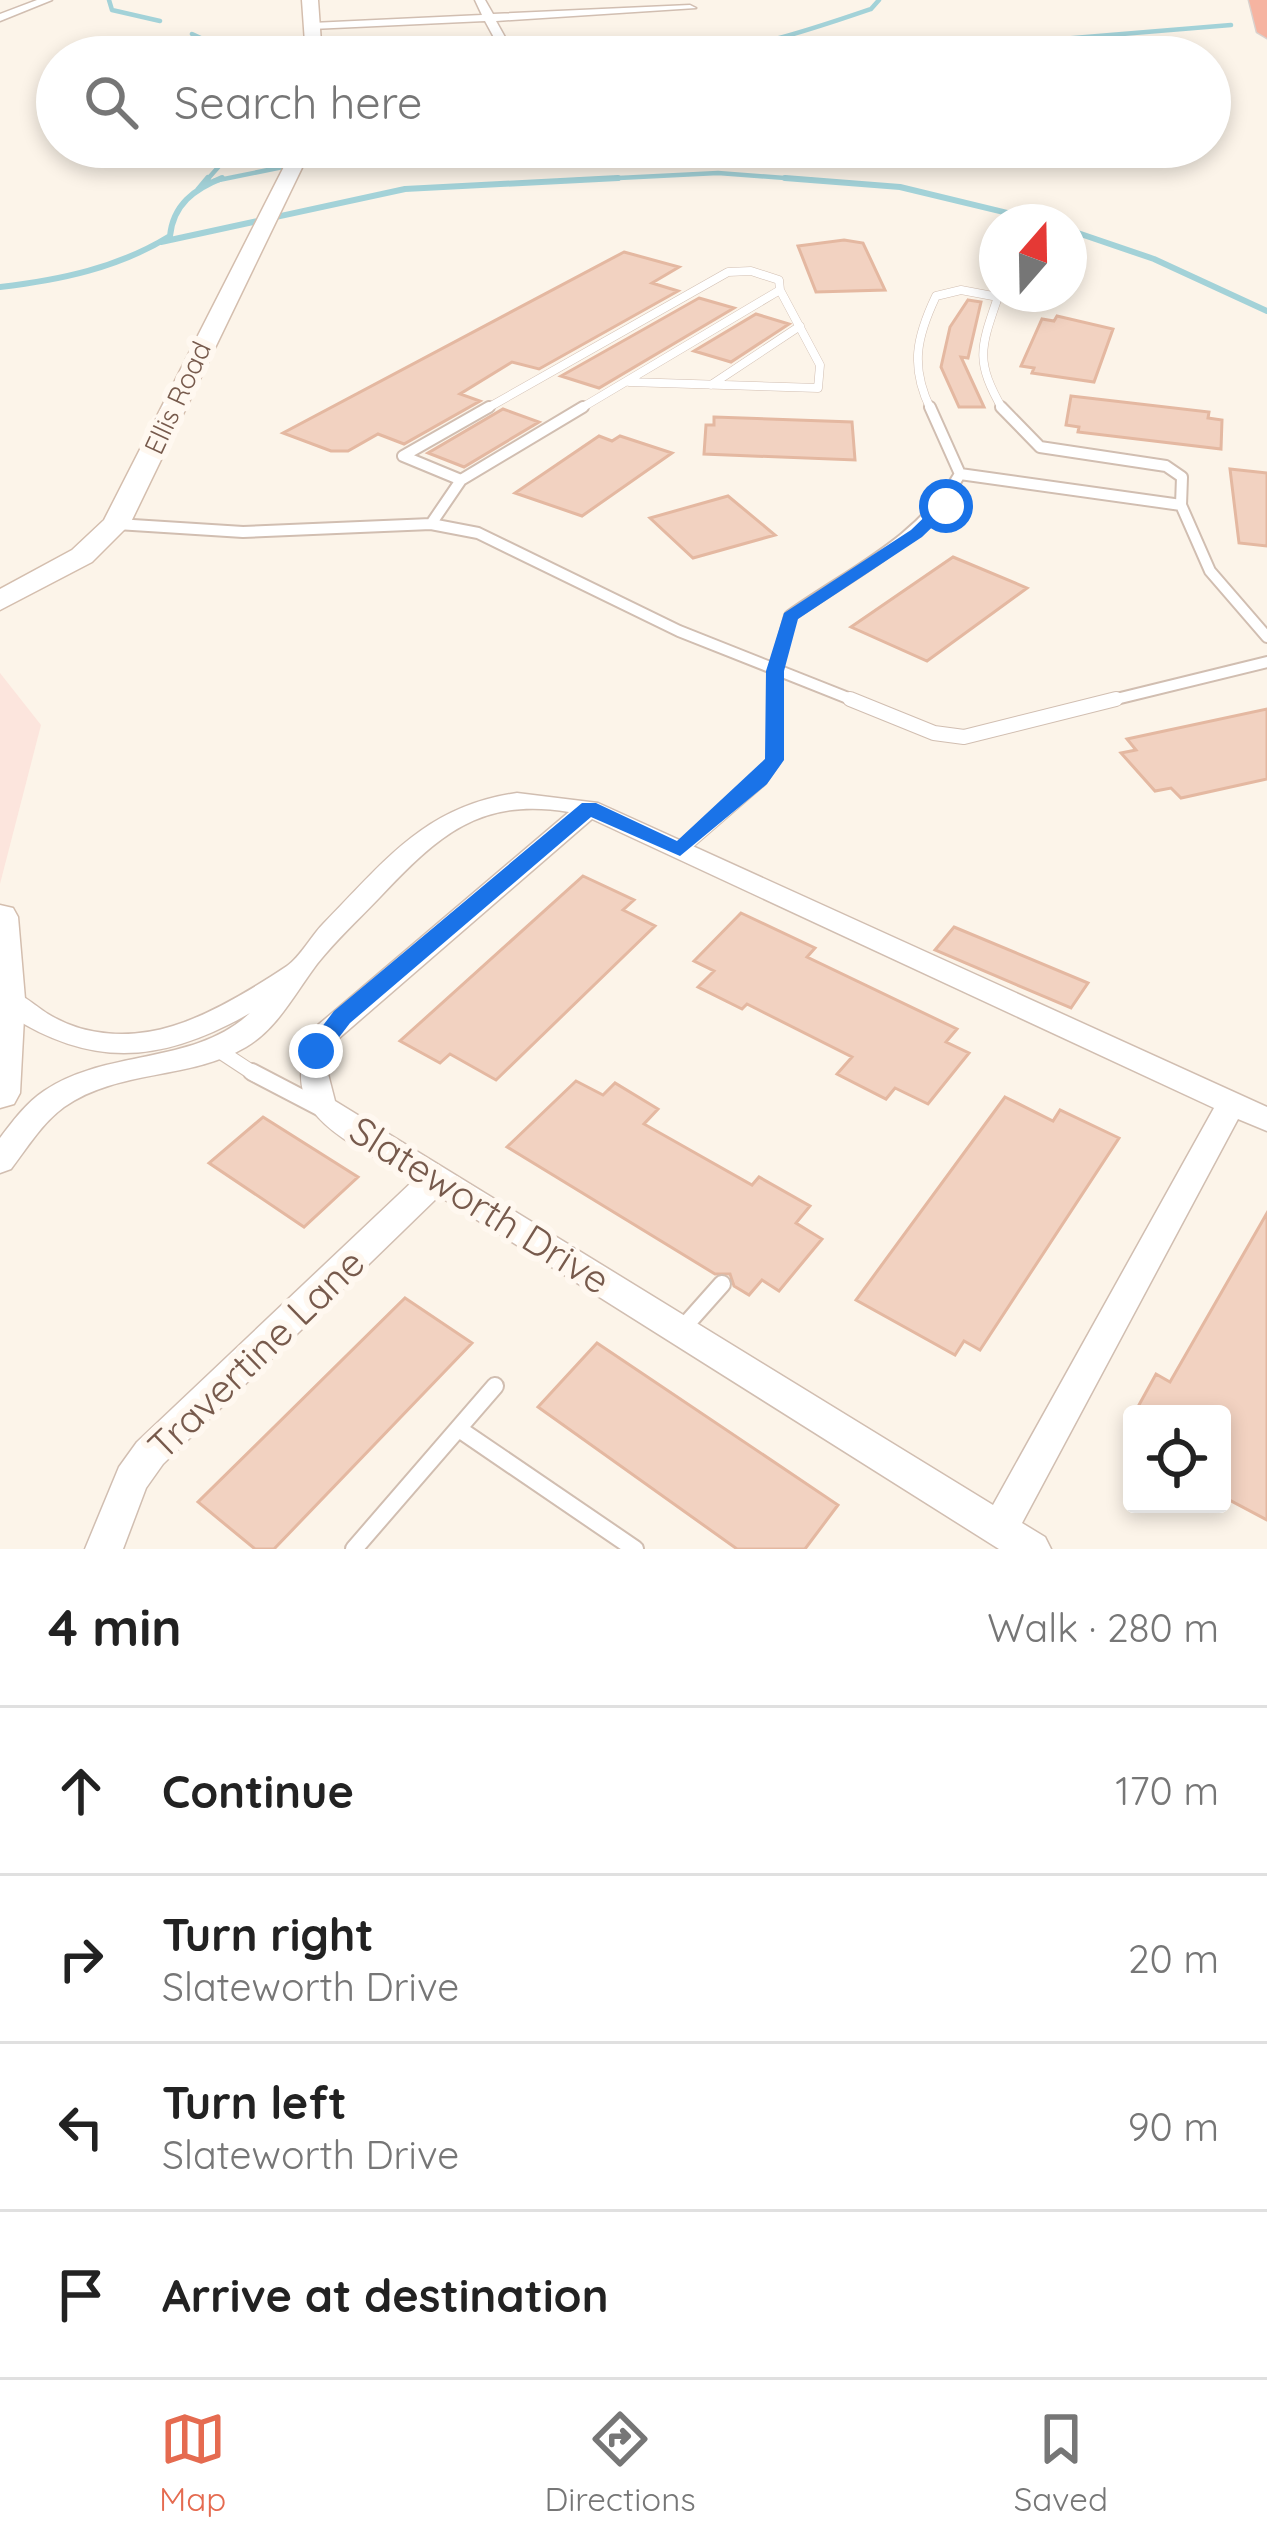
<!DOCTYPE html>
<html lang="en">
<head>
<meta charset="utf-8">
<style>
	:root { --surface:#fff; --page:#f2f2f2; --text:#222; --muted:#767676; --line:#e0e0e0; --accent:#e56b50 }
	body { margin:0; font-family:Quicksand,sans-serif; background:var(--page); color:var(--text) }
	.controls { position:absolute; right:36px; bottom:36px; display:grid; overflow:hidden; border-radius:12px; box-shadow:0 6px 18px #0003 }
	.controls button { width:108px; height:108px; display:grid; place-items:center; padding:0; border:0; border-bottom:3px solid var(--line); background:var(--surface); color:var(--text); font:60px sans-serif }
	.compass { position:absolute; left:979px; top:204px; width:108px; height:108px; border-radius:50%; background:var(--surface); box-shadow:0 6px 18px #0003; rotate:20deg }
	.stop { position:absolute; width:36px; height:36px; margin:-27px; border:9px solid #1a73e8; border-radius:50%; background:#fff }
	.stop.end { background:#1a73e8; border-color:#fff; box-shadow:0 3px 12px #0008 }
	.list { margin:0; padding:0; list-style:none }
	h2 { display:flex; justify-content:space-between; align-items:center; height:156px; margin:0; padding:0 48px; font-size:51px }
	h2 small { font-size:39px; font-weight:400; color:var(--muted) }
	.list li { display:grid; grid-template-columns:78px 1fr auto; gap:36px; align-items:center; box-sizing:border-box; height:168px; padding:0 48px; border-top:3px solid var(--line) }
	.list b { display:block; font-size:45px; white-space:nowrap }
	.list p { margin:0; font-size:39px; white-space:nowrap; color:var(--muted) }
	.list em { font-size:39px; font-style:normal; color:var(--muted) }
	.icon { flex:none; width:66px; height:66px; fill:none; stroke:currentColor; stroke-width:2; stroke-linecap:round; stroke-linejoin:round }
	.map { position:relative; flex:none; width:1267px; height:1549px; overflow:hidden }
	.search { position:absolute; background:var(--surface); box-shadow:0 6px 18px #0003; left:36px; right:36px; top:36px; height:132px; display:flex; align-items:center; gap:30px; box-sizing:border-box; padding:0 42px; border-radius:66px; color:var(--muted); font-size:45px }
	.sheet { height:828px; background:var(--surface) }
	nav { display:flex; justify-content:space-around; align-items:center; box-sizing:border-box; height:168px; border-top:3px solid var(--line); background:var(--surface); font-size:33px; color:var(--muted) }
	nav a { display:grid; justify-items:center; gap:6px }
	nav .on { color:var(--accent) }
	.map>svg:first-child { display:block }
	.commercial { fill:#fce5dd }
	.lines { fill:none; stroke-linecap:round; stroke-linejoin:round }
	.stream-far1 { stroke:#a3d2d8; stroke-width:4.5 }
	.stream { stroke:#a3d2d8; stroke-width:6 }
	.building { fill:#f2d2c1; stroke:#e4b8a1; stroke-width:3 }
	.lane-far3-casing { stroke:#d1beb1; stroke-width:9 }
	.lane-far2-casing { stroke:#d1beb1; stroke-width:14 }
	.lane-far1-casing { stroke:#d1beb1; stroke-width:16 }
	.lane-casing { stroke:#d1beb1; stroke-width:20 }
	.street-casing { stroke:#d1beb1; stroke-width:3 }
	.secondary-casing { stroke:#d4beae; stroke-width:3 }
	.highway-casing { stroke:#d9d1cd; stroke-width:3 }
	.lane-far3 { stroke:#fff; stroke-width:8 }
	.lane-far2 { stroke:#fff; stroke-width:10 }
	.lane-far1 { stroke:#fff; stroke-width:14 }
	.lane { stroke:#fff; stroke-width:16 }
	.street { fill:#fff; fill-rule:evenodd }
	.secondary { fill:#fff; fill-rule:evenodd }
	.highway { fill:#f6b4a1; fill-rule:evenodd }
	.route { fill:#1a73e8 }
	.labels { text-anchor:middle; stroke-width:12; stroke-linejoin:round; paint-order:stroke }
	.far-street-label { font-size:27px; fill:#775a4c; stroke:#fff8f0 }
	.near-street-label { font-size:39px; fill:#775a4c; stroke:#fff8f0 }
</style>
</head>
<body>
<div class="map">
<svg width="1267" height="1549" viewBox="0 0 1267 1549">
	<rect width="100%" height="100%" fill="#fcf4e9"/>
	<path class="commercial" d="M0,673L41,725L0,884Z"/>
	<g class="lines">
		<path class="stream-far1" d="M109,0L112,10L160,21
			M192,34L242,57
			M412,43L435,57
			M579,52C611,46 639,53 672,53C743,53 804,32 871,9L879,0
			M855,57L939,42L1002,44L1231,25
			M206,181L236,147
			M214,181L381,147
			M559,181L718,173L824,181"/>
		<path class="stream" d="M785,178L900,187L1045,222
			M198,190L208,178
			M1069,230L1154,259L1267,311
			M161,242L405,189L618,178
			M0,287C60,280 118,268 170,236C173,205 194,189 222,178"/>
	</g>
	<path class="building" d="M844,240L863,243L885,290L816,292L798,246Z
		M624,252L679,267L652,283L678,291L539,369L512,362L460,394L480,401L404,444L378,434L348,451H331L283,433Z
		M699,298L734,308L599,388L561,376Z
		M968,300L981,302L968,358L961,357L984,407H959L941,367L950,327Z
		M756,314L789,324L731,362L694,351Z
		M1057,316L1113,329L1094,382L1032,373L1034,368L1021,366L1042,319L1054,321Z
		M1071,396L1209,412L1208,418L1222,420L1221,449L1078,432L1079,427L1066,425Z
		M503,409L539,422L464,467L428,453Z
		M714,417L852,422L855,460L704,454L706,425H714Z
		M599,436L612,441L620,436L672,453L582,516L515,493Z
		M1230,469L1267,473V546L1239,543Z
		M728,496L775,535L693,558L650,518Z
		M953,557L1027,588L927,661L851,627Z
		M1267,709V779L1181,798L1171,788L1155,791L1121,753L1136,750L1127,739Z
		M583,876L634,900L623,910L655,926L496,1080L450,1054L440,1063L400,1041Z
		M741,913L815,948L807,957L957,1029L946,1042L969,1053L928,1104L895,1088L886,1099L837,1074L852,1057L747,1004L742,1009L698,987L714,971L694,961Z
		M954,927L1088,983L1071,1008L935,950Z
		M576,1081L603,1095L615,1083L658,1109L644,1124L752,1185L759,1177L810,1206L796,1223L822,1239L779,1291L762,1280L749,1295L734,1286L730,1274H715L507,1147Z
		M1005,1097L1053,1121L1060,1110L1119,1138L980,1350L964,1341L955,1355L856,1300Z
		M263,1117L358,1177L304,1227L209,1163Z
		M1267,1213V1520L1222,1496V1414H1134L1156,1374L1170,1382Z
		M405,1298L472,1343L274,1549H255L198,1502Z
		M597,1343L838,1505L805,1549H737L538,1407Z"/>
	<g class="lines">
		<defs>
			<path id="lane-far3" d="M629,382L818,388L820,365L780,290
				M711,385L800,326
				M484,410L728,272L751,271L779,280L780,290L578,410
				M931,410C910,367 916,338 936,296L961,290L998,297C980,349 975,361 1003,410"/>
			<path id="lane-far2" d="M1001,407L1040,447L1166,466L1182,477L1181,505
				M960,474L1181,505L1210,571L1267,637
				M461,480L403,456L489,407
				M461,480L583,407
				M117,524L243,532L431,524L478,533L679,631L858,702
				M431,524L461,480
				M775,702V671L790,616C852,572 921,542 960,474L930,407
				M1104,702L1267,662"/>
			<path id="lane-far1" d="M850,699L934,733L964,737L1116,699
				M679,850L760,780L774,760L775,699
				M218,1050L256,1075"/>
			<path id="lane" d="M252,1072L321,1108
				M682,1329L722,1284
				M459,1429L635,1549
				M354,1549L495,1386"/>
			<path id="street" d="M37,0H52L0,21V14Z
				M475,0H485L493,14L690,5L696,8L496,21L506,39L552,57H535L497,43L485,21L312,29L306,26L312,23L482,15Z
				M517,793L598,803L1267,1107V1131L1238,1119L1022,1523L1045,1537L1051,1549H999L439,1196L163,1464L146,1488L123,1549H85L119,1467L137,1442L414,1180C350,1140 264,1114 318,1025L569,812C479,797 438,836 380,897C359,919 336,940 317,964C295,993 278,1028 246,1047C190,1080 118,1069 64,1107C42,1123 27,1148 11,1169L0,1173V1138C13,1121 26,1103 44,1091C108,1048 193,1066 250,1013C159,1065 88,1069 0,1009V991C19,989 32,1004 48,1014C85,1037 132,1039 173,1026C212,1014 254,988 287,966C300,957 312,935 323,924C385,861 425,806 517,793ZM592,819L1214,1108L993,1505L335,1101L327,1070L338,1039Z"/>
			<path id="secondary" d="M302,0H318L322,57H306Z
				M294,147H312L130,524L92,562L0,610V589L72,550L104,520Z
				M0,905L13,908L18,917L25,999L20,1093L14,1104L0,1108Z"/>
			<path id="highway" d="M1249,0H1267V38L1257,32Z"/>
		</defs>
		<use href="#lane-far3" class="lane-far3-casing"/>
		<use href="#lane-far2" class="lane-far2-casing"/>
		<use href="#lane-far1" class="lane-far1-casing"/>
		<use href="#lane" class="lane-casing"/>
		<use href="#street" class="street-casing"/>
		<use href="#secondary" class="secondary-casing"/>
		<use href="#highway" class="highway-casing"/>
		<use href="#lane-far3" class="lane-far3"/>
		<use href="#lane-far2" class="lane-far2"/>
		<use href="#lane-far1" class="lane-far1"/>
		<use href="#lane" class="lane"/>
		<use href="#street" class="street"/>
		<use href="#secondary" class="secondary"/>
		<use href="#highway" class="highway"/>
	</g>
	<path class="route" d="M940,502L954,506L922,537L798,619L784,671V760L767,784L680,856L591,817L350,1023L324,1057H308V1045L334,1011L582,803H596L677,841L765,759L766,671L784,613L911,530Z"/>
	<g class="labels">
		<g class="far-street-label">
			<text transform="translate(178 398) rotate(-65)" y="9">Ellis Road</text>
		</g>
		<g class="near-street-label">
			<text transform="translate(480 1205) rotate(32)" y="14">Slateworth Drive</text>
			<text transform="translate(256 1354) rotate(-44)" y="14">Travertine Lane</text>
		</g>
	</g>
</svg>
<div class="controls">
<button><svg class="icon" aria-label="locate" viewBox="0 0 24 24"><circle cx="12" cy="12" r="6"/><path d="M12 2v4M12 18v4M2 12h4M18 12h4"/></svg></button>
</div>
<svg class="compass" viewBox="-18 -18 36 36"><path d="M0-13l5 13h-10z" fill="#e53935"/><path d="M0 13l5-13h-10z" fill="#767676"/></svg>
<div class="stop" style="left:946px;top:506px"></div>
<div class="stop end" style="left:316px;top:1051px"></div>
<div class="search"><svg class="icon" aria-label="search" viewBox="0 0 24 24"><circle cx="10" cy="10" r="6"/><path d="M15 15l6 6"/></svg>Search here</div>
</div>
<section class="sheet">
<h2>4 min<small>Walk · 280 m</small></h2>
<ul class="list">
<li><svg class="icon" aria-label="ahead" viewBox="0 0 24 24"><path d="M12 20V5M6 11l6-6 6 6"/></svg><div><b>Continue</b></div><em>170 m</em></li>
<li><svg class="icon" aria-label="right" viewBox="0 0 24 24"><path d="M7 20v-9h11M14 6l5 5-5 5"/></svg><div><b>Turn right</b><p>Slateworth Drive</p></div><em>20 m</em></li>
<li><svg class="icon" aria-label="left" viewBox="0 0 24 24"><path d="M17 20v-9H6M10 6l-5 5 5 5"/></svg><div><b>Turn left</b><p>Slateworth Drive</p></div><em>90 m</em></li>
<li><svg class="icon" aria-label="arrive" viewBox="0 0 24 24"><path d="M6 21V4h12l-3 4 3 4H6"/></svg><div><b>Arrive at destination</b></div></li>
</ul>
</section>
<nav>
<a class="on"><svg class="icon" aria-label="map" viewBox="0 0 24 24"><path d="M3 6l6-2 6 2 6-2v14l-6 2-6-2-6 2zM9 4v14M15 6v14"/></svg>Map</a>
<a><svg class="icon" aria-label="directions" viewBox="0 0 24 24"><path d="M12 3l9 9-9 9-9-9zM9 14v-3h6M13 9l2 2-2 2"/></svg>Directions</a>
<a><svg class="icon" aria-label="saved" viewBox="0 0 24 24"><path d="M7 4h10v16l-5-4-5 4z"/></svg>Saved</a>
</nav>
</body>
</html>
